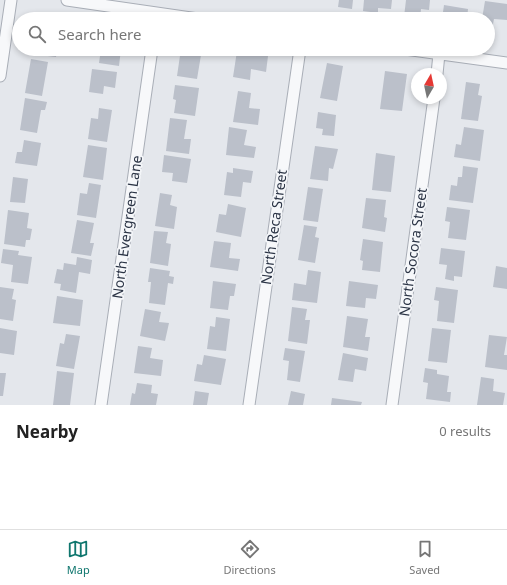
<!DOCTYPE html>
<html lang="en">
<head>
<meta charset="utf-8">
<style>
	:root { --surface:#fff; --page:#f2f2f2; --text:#222; --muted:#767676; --line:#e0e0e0; --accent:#0f766e }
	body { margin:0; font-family:"Noto Sans",sans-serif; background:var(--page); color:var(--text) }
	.compass { position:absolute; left:411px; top:68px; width:36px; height:36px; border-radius:50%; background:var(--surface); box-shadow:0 2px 6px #0003; rotate:9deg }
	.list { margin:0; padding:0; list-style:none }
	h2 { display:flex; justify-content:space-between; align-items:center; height:52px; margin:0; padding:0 16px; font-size:17px }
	h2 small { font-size:13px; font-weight:400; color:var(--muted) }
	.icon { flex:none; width:22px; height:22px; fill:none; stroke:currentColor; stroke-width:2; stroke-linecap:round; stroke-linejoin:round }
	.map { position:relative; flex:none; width:507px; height:405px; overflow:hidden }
	.search { position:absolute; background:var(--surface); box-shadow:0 2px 6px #0003; left:12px; right:12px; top:12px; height:44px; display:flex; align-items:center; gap:10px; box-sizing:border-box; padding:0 14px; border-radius:22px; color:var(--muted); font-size:15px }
	.sheet { height:124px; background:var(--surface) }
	nav { display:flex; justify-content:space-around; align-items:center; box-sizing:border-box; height:56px; border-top:1px solid var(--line); background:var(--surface); font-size:11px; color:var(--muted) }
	nav a { display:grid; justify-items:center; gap:2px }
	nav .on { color:var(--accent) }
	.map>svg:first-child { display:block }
	.building { fill:#bbc0ca }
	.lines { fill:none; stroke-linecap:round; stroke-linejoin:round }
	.street-casing { stroke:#a9aeb7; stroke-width:13 }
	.street { stroke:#f7f8fa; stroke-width:11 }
	.labels { text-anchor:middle; stroke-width:3.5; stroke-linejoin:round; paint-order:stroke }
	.street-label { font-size:14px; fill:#2b3445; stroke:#f4f6f9 }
</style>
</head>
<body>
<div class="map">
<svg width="507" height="405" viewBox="0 0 507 405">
	<rect width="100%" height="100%" fill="#e4e7ec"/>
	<path class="building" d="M339,0H353L352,9L338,7Z
		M364,0H392L391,9L378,8V13L363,11Z
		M406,0H430L429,10L421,9L420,19L404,17Z
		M485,1L507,4V20L494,19L492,29H488V19H482Z
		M444,5L468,9L467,19H442Z
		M31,49H57L56,57L31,54Z
		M101,49H121L119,66L99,63Z
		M181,49H202L197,79L177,76Z
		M237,51L268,56L266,72L251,69L250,80L233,77Z
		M31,59L48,62L42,96L25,93Z
		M327,63L343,66L337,101L320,98Z
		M92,69L117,72L115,88L104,86L103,94L89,92Z
		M385,71L407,74L402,111L380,109Z
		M466,82L480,84L478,95L482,96L478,121L461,119Z
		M175,85L199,88L195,116L174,113L176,100L173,99Z
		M238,91L251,93L249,108L260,109L258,125L233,122Z
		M25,98L47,102L45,110H41L37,133L20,130Z
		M99,108L112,110L107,142L88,139L91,118L98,119Z
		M318,112L336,115L334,136L322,135L323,129L316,128Z
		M170,118L187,120L184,139H191L189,154L166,151Z
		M229,127L247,130L244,145L256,147L254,158L226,155Z
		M464,127L484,130L480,161L454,157L456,144L461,145Z
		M24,140L41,143L37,166L15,163L17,152H22Z
		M88,145L107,148L103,180L83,177Z
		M315,146L338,149L333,169L329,168L328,181L310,179Z
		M376,153L395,156L391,192L372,190Z
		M164,155L191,159L187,183L172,181L173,173L162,172Z
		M463,166L478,168L473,203L449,200L451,185L457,186L458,177H462Z
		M233,168L253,171L251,183L243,182L241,197L224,195L227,172L233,173Z
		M13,177L28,179L25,203L10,202Z
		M89,183L101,185L96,218L77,215L80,193L87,194Z
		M308,187L323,189L318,222L303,220Z
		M160,193L172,195L170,205L177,207L174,229L155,226Z
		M366,198L386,200L384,217L387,218L385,232L362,228Z
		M228,204L246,208L241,237L216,232L219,214L226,215Z
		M447,207L470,210L466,240L448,238L450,222L445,221Z
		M8,210L29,213L27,228L32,229L30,240H26L25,247L4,244Z
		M77,220L94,223L90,243H94L91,256L71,253Z
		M304,225L317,227L315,237L319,238L315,263L298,260Z
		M154,231L168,232L166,243L171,244L168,266L150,263Z
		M363,239L383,242L380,272L362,270L363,261L360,260Z
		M214,241L231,243L229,258L240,259L238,271L210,267Z
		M441,248L465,251L462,277L454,276V281L445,279L447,265L439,264Z
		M3,249L19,251L18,255L32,257L28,284L11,282L13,265L1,263Z
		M77,257L92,260L90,274L79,272L76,293L60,290L61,284L54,283L57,269L63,270L64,263L76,265Z
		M496,266L507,268V289L493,287Z
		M150,268L170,271L169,276L174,277L173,284L168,283L165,305L149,303L151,282H148Z
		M308,270L321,272L317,303L292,300L294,283L306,285Z
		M213,281L236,284L234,296H230L228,310L210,308Z
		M349,281L378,285L376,299L366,298L365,308L346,306Z
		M0,287L14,289L12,299L16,300L13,321L0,319Z
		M436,287L458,290L454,323L437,321L439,301L434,300Z
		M57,296L83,300L80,326L53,323Z
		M292,307L307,309L305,320H310L307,344L288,341Z
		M145,309L161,312L159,322L169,323L165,341L140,336Z
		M347,316L368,319L365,337H370L368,351L343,347Z
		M216,317L230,319L226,351L207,349L210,326L215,327Z
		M0,328L17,331L14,355L0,353Z
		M432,328L451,330L447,363L428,361Z
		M66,334L80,336L74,369L56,366L60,343L64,344Z
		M489,335L507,337L504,355H507V370L485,367Z
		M138,346L152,348L150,358L163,360L161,376L134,373Z
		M285,348L305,351L300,382L287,380L289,361L283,360Z
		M343,353L368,358L366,371L355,369L353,382L338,380Z
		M204,355L226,359L221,385L194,381L197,364L202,365Z
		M425,368L437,370V374L449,376L447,392H451L450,402L426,399L428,383L423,382Z
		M57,371L74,373L70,405H53Z
		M0,373H6L3,396H0Z
		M481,377L494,379L493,391L505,393L503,405H477Z
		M137,383L152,385L151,393L158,394L156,405H130L132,393L135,394Z
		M195,391L209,393L207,405H193Z
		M291,391L305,394L303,405H288Z
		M332,398L362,402L361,405H331Z"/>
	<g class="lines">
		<defs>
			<path id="street" d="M67,0L198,19
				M405,49L507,63
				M437,74L439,54
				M0,76L11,0
				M101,405L152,49
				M249,405L300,49
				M392,405L434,98"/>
		</defs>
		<use href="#street" class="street-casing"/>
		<use href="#street" class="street"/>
	</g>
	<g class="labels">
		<g class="street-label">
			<text transform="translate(127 227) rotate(-82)" y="5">North Evergreen Lane</text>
			<text transform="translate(274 227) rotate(-82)" y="5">North Reca Street</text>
			<text transform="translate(413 252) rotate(-82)" y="5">North Socora Street</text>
		</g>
	</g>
</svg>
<svg class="compass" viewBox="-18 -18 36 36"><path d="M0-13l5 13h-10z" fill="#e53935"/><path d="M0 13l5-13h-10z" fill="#767676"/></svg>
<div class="search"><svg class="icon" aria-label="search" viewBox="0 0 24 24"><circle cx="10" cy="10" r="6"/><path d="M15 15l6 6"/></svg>Search here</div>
</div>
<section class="sheet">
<h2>Nearby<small>0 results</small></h2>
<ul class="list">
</ul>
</section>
<nav>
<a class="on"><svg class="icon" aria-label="map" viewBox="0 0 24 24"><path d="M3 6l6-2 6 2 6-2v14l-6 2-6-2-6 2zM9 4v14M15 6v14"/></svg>Map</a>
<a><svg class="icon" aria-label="directions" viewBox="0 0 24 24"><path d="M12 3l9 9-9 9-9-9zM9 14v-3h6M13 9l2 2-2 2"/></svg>Directions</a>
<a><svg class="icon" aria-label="saved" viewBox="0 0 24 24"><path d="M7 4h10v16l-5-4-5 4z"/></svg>Saved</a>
</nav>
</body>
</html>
